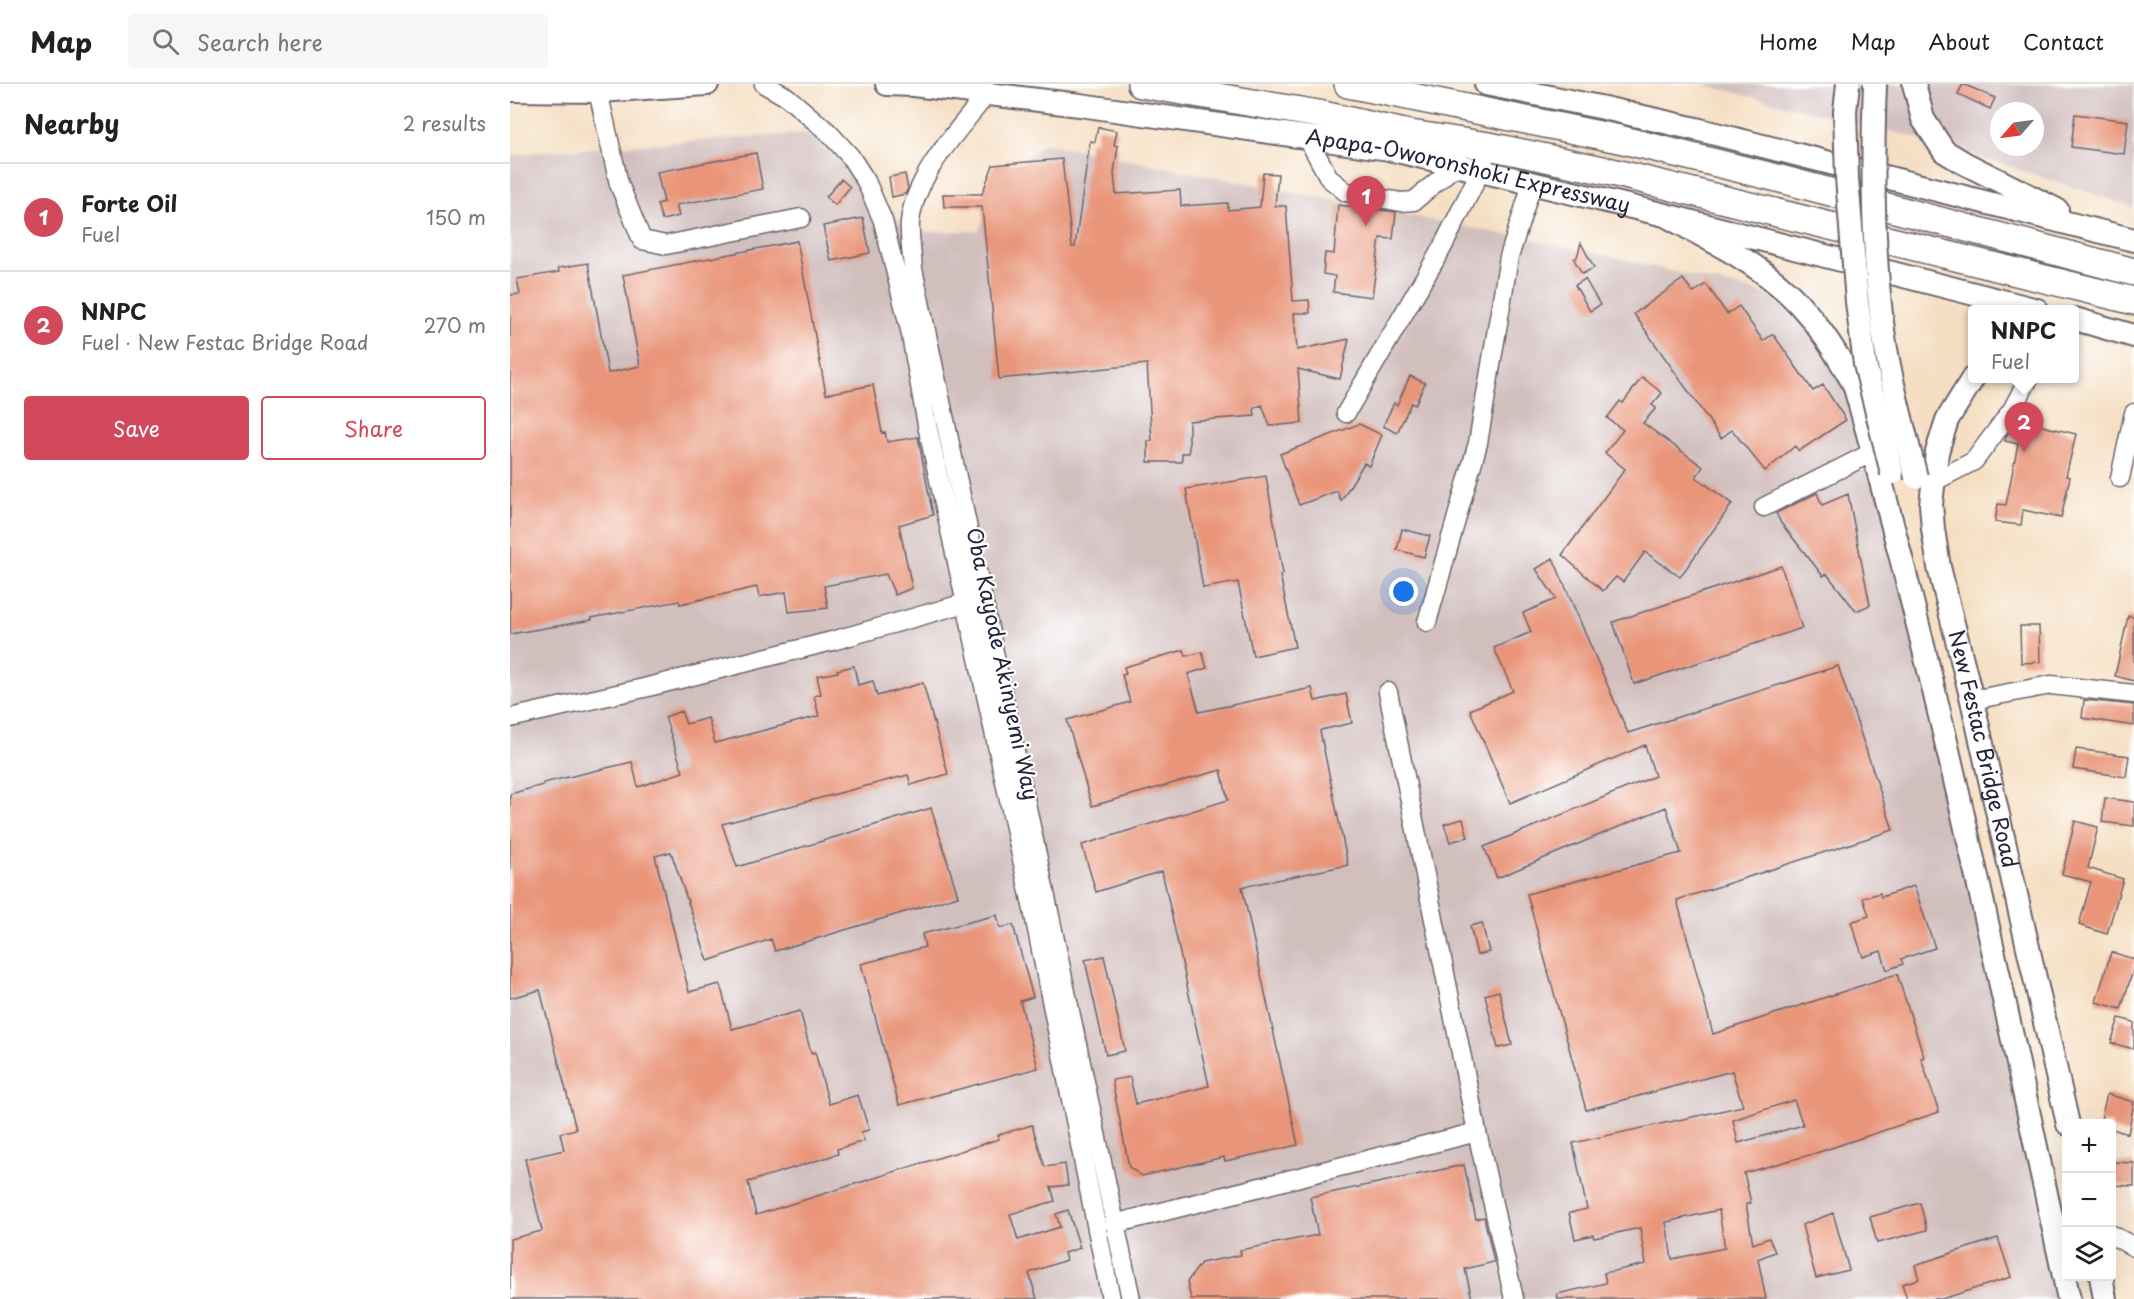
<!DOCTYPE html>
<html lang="en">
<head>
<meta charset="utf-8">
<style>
	:root { --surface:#fff; --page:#f6f6f6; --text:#202124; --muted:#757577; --line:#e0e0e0; --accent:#d1495b }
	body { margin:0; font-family:"Playpen Sans",sans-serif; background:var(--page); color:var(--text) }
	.controls { position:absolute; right:18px; bottom:18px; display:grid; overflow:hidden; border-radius:6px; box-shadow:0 6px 24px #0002 }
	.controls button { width:54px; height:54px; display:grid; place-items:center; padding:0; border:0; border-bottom:2px solid var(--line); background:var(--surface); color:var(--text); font:30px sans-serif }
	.compass { position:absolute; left:1480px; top:18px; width:54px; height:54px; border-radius:50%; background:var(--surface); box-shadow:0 6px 24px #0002; rotate:242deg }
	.you { position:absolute; left:894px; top:508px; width:21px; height:21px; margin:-15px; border:4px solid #fff; border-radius:50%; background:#1a73e8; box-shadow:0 0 0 9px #1a73e833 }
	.badge { display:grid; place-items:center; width:39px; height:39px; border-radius:50%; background:var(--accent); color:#fff; font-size:20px; font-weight:700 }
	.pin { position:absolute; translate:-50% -50px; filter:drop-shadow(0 2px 3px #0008) }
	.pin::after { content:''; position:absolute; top:32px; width:21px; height:18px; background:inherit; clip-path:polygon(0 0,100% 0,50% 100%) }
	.popup { position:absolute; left:1458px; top:221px; width:111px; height:78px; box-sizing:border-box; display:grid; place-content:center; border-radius:6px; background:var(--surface); filter:drop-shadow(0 2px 4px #0005); font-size:20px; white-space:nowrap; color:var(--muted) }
	.popup b { font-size:22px; color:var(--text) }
	.popup::after { content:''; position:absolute; left:50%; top:100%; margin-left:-12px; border:12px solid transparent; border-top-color:var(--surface) }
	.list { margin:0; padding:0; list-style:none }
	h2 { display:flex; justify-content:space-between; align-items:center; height:78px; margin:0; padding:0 24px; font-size:26px }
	h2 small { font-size:20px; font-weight:400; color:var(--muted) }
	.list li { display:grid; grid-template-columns:39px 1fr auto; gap:18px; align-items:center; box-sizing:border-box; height:108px; padding:0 24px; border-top:2px solid var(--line) }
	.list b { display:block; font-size:22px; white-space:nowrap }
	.list p { margin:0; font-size:20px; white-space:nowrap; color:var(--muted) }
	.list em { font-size:20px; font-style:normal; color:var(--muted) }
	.actions { display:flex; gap:12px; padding:18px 24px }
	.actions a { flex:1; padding:14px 0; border:2px solid var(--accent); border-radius:6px; text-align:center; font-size:21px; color:var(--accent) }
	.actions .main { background:var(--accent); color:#fff }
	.icon { flex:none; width:33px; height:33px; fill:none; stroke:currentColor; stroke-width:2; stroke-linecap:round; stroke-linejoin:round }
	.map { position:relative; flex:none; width:1624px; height:1215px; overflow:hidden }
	header { display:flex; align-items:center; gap:36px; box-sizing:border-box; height:84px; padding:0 30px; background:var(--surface); border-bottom:2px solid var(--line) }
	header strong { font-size:28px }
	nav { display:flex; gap:33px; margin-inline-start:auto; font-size:21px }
	.search { width:420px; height:54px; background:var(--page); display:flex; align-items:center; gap:15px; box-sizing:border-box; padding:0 21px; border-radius:6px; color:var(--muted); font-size:22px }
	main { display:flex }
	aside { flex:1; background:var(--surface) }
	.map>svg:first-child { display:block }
	.industrial { fill:#d1bfbe; fill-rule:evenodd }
	.building { fill:#e99579; fill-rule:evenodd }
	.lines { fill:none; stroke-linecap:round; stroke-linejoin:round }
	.minor-casing { stroke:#6c646b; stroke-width:21 }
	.major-casing { stroke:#6c646b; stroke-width:26 }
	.highway-casing { stroke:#6c646b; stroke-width:30 }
	.minor { stroke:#fff; stroke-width:18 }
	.major { stroke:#fff; stroke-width:22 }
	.highway { stroke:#fff; stroke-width:27 }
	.major-bridge-casing { stroke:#6c646b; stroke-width:26; stroke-linecap:butt }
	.major-bridge { stroke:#fff; stroke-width:22 }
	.labels { text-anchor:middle; stroke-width:4.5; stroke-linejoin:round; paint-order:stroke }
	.street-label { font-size:21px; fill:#22223b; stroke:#fff }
</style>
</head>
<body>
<header>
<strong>Map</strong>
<div class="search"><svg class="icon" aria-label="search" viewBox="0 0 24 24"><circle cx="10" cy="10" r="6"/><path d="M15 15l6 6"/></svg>Search here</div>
<nav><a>Home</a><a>Map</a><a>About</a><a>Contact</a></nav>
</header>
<main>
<aside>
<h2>Nearby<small>2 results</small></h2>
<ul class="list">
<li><span class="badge">1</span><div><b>Forte Oil</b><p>Fuel</p></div><em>150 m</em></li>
<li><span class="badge">2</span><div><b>NNPC</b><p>Fuel · New Festac Bridge Road</p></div><em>270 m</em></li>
</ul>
<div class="actions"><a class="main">Save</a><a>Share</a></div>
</aside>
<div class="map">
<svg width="1624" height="1215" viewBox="0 0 1624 1215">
	<rect width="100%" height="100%" fill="#fff"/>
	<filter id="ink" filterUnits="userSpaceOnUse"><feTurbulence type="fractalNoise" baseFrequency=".0167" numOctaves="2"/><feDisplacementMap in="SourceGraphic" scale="12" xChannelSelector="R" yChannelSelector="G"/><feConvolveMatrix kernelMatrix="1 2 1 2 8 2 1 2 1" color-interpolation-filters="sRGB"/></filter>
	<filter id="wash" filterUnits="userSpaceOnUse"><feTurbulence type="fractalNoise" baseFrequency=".008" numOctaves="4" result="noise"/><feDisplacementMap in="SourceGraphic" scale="24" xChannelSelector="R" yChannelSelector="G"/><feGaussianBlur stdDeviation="1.35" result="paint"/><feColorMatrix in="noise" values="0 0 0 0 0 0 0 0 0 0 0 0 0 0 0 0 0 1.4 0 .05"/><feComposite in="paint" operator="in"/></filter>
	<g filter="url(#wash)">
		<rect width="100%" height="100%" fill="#f5dfc3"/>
		<path class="industrial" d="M1191,0H1624V123L1420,57ZM1489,27H1525V63H1489Z
			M313,48L371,113L399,148L468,147L495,93L534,59L1073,166L1261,211L1316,262L1350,313L1551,1215H0V72L39,67Z"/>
		<g id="blocks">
			<path class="building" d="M1453,0L1485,14L1480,25L1448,10Z
				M1565,30L1618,37L1614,70L1561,63Z
				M588,43L607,47L604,61L608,62L604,89L606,110L670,106L671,122L718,119V126L750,123L753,89L768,90L765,122H776L783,217L799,216L800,229H784L787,266L839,255L830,295L788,285L792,339L760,342L752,321L744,324L745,332L679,337V369H672V378H638V357H642L637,280L489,295L472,123H434L433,110H472L483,81L552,75L562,163H565L580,57L585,58Z
				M246,69L253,105L166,121L169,132L152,136L147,120L154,118L147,88Z
				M395,90L398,105L395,110L382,113L379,93Z
				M331,95L340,103L325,121L316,113Z
				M828,121L886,128L883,155L870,154L862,213L823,208L825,192L813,190L815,169L824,170Z
				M353,134L360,169L321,177L313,142Z
				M287,157L316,310L363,301L372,349L375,348L377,358L408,353L423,431L389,441L402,504L385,511L376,490L314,502L318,524L279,528L276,508L249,513L247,503L170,520L169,517L81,534L82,536L0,550V211L10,210L7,195L49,188L48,184L78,179L98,289L130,282L113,191Z
				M1071,159L1084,184L1072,190L1064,175L1067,173Z
				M1075,195L1090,221L1080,227L1065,201Z
				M1173,195L1183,209L1196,200L1217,230L1229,222L1253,257L1263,250L1303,307L1313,301L1336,336L1289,367L1285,362L1255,387L1222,346L1211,354L1124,230Z
				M900,292L915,299L905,321L901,319L887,349L873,342L884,319L887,321Z
				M1132,293L1152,309L1142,321L1146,324L1133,339L1193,383L1186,393L1222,420L1170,493L1135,468L1113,498L1106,493L1093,507L1052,471L1115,385L1095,369L1113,346L1097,334L1110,317L1113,319Z
				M1506,339L1528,344V341L1566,350L1556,392L1560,393L1551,434L1513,426L1511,441L1485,438L1488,420L1496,421L1508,360L1495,357L1496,352Z
				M849,340L872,351L859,382L854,379L831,417L827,407L789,421L770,370Z
				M756,392L773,490L770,491L785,563L743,572L728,498L693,504L676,405Z
				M1307,409L1312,421L1338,410L1360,521L1346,527L1317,490L1313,492L1271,439L1266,429Z
				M892,445L920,452L914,473L887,466Z
				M1043,474L1118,649L1328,582L1383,746L1167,816L1203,950L1387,890L1414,973L1411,974L1429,1028L1303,1070L1234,1089L1241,1119L1236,1120L1243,1160L1259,1154L1265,1168L1248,1175L1256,1215H1048L1047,1210L1096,1199L1094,1189L1136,1180L1130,1144L1084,1154L1083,1151L1065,1155L1059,1129L1077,1125L1063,1059L1233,1022L1222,987L1076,1026L1017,810L1171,769L1156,723L987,794L974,763L1145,692L1135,661L1000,719L960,626L1003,607L984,564L1021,548L1013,529L1046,515L1026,485ZM1284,1016L1293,1041L1228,1059L1223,1036ZM1209,1126L1215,1164L1162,1175L1156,1138Z
				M1271,482L1292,544L1124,600L1103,538Z
				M1618,532L1624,533V597L1605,592Z
				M1510,542H1529L1530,578L1511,579Z
				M674,566L676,572L692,568L697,584L678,590L689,628L802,604L805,617L836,610L842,639L811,646L810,647L838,781L732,803L788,1061L715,1077L714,1073L632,1092L619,1083L602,996L620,993L626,1020L699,1002L652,787L586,808L572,761L718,716L711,686L582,722L557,636L620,618L612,591L616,590L614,583Z
				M344,582L348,601L363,597L367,612L413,599L438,690L401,701L398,691L212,740L227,783L421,724L448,812L265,867L261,855L198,877L161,768L145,772L179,908L210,900L222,945L290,927L301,969L305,968L319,1020L348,1011L359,1046L351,1048L354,1057L327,1065L328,1070L238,1098L246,1131L489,1055L488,1051L522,1041L535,1083L555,1080L558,1101L541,1103L545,1117L500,1130L508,1156L550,1143L546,1130L558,1126L570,1164L554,1169L556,1176L519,1189L527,1215H0V1155L32,1147L15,1075L54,1066L50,1049L66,1045L30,906L0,914V710L33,701V699L122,678L128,703L173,688L155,633L171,627L176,640L198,634L205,659L309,632L304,612L311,610L307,592L328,588L327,586Z
				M1574,616L1624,621V642L1572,634Z
				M1566,665L1619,672L1616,693L1563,685Z
				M1595,714L1624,718V742L1592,738Z
				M953,735L958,753L940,758L934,740Z
				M1565,737L1588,743L1578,784L1613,795L1597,850L1569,841L1581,798L1552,790Z
				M1404,802L1425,864L1391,875L1393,880L1377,886L1371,867L1353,873L1341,838L1359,832L1353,814L1370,809L1371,813Z
				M487,831L490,844L503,841L523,913L510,917L528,984L389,1021L351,880L415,863L412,850Z
				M972,839L979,868L967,871L960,842Z
				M1601,868L1624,875V883L1611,925L1586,918Z
				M594,872L615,967L596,971L575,876Z
				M989,907L1002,961L988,964L975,911Z
				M1609,934L1624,938V965L1601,959Z
				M1597,1010L1624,1018L1618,1050L1602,1045V1040H1590Z
				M1602,1078L1624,1079V1102L1602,1101Z
				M954,1081L966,1135L974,1133L984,1178L955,1185L962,1215H681L677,1198L691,1179L731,1171L730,1166L808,1151L800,1113Z
				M1410,1119L1417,1146L1367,1159L1360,1133Z
				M1323,1129L1339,1186L1306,1194L1292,1141Z
				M1488,1154L1501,1193L1432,1215H1397L1392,1200L1409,1195L1405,1181Z"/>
		</g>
	</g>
	<g filter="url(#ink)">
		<use href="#blocks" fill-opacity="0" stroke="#6c646b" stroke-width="1.5"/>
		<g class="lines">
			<defs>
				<path id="minor" d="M254,0L277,13L318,48L340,72L356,97L373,137L400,246L417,341L523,826L601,1215
					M88,7L109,100L132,156L156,161L291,134
					M477,10C449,45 405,91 400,138C399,153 402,170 403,185L621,1215
					M797,53L819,94L836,108L891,118L904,117L945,82
					M836,329L932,164L970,88L974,75
					M1610,394L1624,329
					M1423,398L1464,377L1502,326L1519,294
					M1254,423L1363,368
					M917,538L968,359L999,173L1022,100
					M878,608L967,1048L1004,1215
					M1462,616L1541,601L1624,610
					M0,634L134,604L322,557L466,516
					M604,1140L967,1048
					M1602,1151L1624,1163"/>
				<g id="major">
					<path id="s1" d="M377,0L403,1L570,21L879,65L1155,131L1527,226"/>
					<path d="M976,0L1094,24L1190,46L1624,156"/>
					<path d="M1404,0L1413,35L1434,67L1454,79L1547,126"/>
					<path d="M0,6L88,7L197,0"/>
					<path d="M1155,131C1194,153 1235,172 1269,201C1301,227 1324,265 1344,300C1430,601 1492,909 1559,1215"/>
					<path d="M1565,235L1624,252"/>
					<path id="s2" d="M1463,294L1437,336L1427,368L1421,420L1423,445L1429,483L1462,616L1558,1040"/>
					<path d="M1591,1192L1595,1215"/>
				</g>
				<path id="highway" d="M631,0L808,30L894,49L979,62L1102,88L1624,217
					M838,0L1109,55L1267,94L1624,188"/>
			</defs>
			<use href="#minor" class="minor-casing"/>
			<use href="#major" class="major-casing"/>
			<use href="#highway" class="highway-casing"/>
			<use href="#minor" class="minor"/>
			<use href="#major" class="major"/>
			<use href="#highway" class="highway"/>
			<defs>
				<path id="major-bridge" d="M1338,0L1335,27L1337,94L1347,218L1355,280L1382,389
					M1365,0C1362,82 1362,165 1373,246C1380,296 1394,345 1406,393"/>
			</defs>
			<use href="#major-bridge" class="major-bridge-casing"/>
			<use href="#major-bridge" class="major-bridge"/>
		</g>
	</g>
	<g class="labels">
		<g class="street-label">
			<text dy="7" stroke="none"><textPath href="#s1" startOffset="588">Apapa-Oworonshoki Expressway</textPath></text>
			<text transform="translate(492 580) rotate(78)" y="7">Oba Kayode Akinyemi Way</text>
			<text dy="7" stroke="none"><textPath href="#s2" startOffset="386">New Festac Bridge Road</textPath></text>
		</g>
	</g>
</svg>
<div class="controls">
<button>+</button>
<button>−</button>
<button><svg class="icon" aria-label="layers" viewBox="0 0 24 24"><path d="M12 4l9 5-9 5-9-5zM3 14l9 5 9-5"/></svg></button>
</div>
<svg class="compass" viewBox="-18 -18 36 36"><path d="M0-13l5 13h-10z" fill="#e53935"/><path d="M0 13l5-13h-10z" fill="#757577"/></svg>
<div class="you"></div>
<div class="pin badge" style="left:856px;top:142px">1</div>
<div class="pin badge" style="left:1514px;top:368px">2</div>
<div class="popup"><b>NNPC</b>Fuel</div>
</div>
</main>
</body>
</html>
